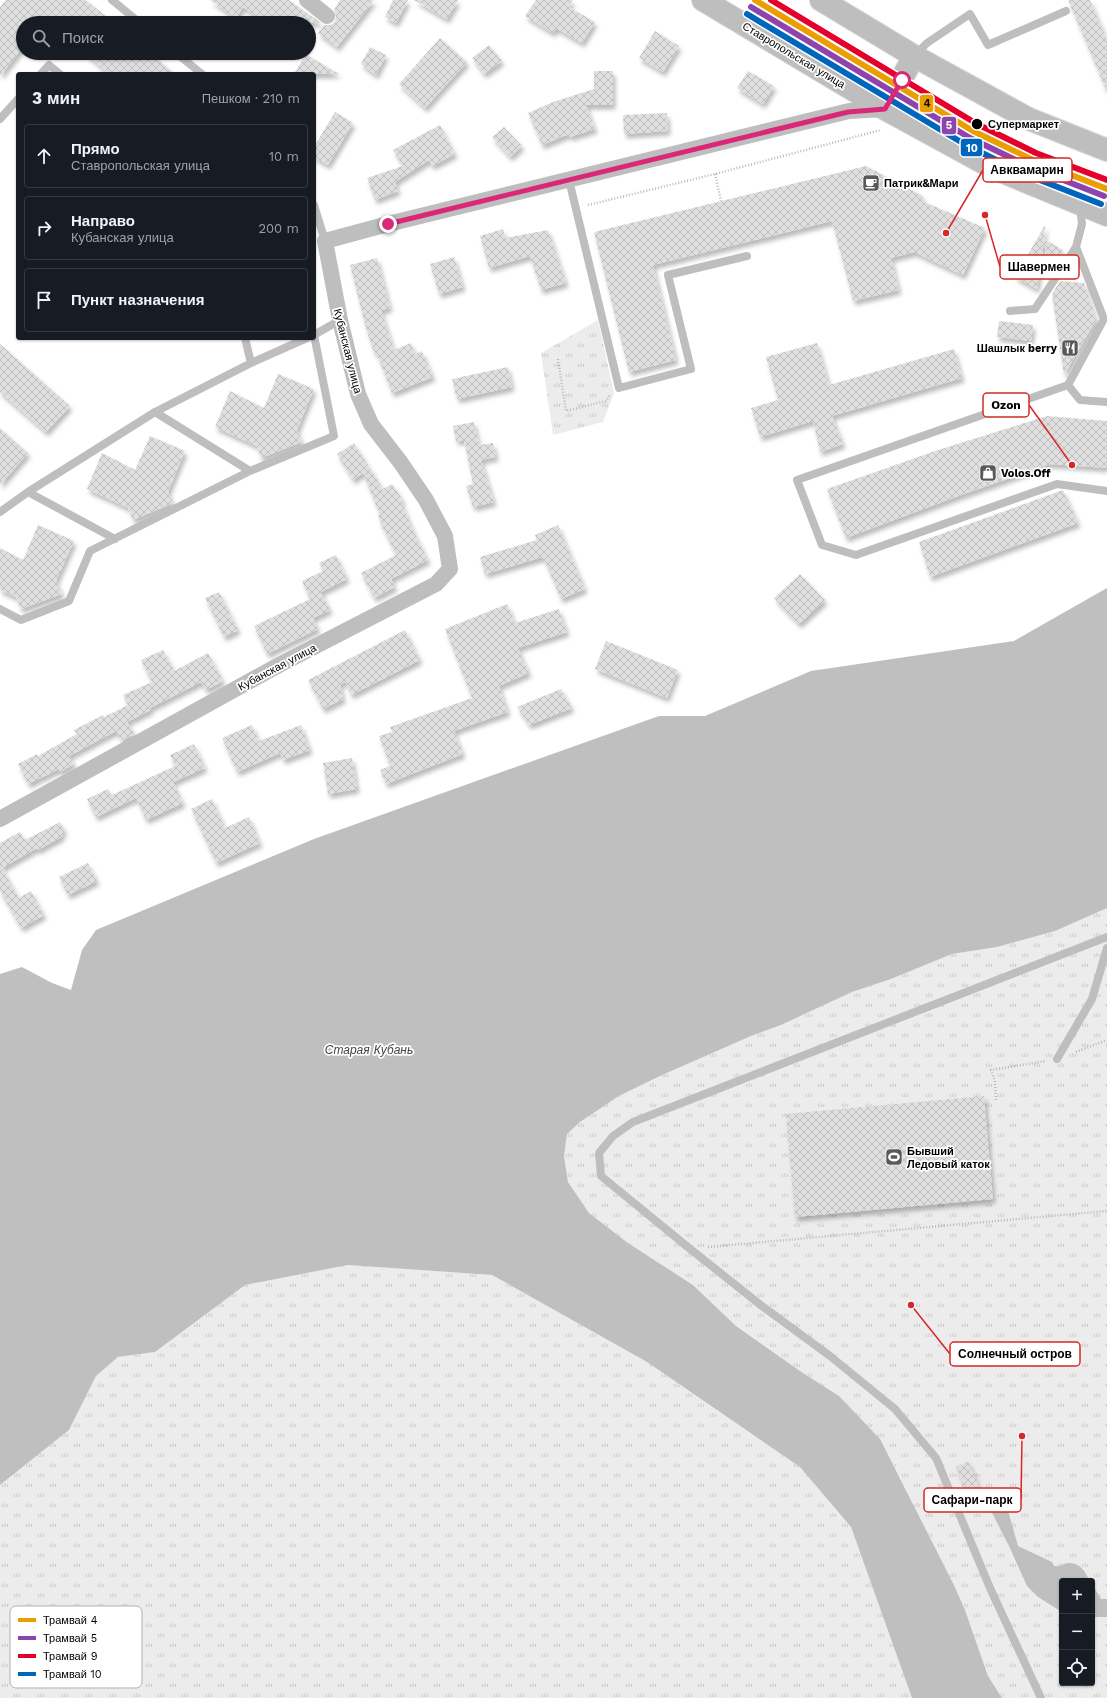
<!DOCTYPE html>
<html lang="ru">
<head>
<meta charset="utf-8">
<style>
	:root { --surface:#171b24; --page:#242831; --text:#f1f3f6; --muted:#9ea1a6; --line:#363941 }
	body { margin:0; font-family:"Work Sans",sans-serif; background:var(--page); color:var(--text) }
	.controls { position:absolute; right:12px; bottom:12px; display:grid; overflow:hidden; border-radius:4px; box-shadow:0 1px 3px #0004 }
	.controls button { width:36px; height:36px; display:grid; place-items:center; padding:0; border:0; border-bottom:1px solid var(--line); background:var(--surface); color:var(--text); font:20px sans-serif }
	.stop { position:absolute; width:12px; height:12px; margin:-9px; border:3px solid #db2777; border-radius:50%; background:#fff }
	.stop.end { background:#db2777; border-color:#fff; box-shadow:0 1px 4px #0008 }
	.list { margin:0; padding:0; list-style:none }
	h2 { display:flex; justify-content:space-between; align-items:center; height:52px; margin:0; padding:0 16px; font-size:17px }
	h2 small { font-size:13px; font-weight:400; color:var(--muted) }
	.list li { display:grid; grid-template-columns:26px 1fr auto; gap:12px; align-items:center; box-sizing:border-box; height:64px; margin:0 8px 8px; padding:0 8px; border:1px solid var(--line); border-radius:4px }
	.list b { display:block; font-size:15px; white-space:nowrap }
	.list p { margin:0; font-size:13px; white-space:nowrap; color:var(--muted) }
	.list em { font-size:13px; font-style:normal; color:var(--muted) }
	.icon { flex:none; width:22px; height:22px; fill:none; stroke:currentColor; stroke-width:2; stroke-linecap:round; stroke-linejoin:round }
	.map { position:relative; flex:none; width:1107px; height:1698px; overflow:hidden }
	.search { position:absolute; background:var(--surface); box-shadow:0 1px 3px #0004; left:16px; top:16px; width:300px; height:44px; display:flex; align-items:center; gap:10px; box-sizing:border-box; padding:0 14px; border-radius:22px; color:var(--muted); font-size:15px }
	.panel { position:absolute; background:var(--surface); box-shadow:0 1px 3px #0004; left:16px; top:72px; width:300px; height:268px; border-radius:4px }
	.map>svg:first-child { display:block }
	.grass { fill:url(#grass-tufts); fill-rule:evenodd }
	.water { fill:#bfbfbf }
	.building { fill:url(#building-cross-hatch); filter:url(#shadow) }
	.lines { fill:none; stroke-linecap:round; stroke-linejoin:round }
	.primary-casing { stroke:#dbdbdb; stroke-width:24 }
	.path { stroke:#b9b9b9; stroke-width:2.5; stroke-dasharray:1 2; stroke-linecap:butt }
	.service { stroke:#bebebe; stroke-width:8 }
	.minor { stroke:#bebebe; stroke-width:16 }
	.primary { stroke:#bebebe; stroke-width:22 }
	.tram-1-casing { stroke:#fff; stroke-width:9 }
	.tram-2-casing { stroke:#fff; stroke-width:9 }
	.tram-3-casing { stroke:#fff; stroke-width:9 }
	.tram-4-casing { stroke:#fff; stroke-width:9 }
	.tram-1 { stroke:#eb9e00; stroke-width:6 }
	.tram-2 { stroke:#8e44ad; stroke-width:6 }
	.tram-3 { stroke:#e4002b; stroke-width:6 }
	.tram-4 { stroke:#0065bd; stroke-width:6 }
	.route { stroke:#db2777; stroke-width:5 }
	.stop-dot { fill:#000; stroke:#fff; stroke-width:1.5 }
	.labels { text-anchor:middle; stroke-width:3.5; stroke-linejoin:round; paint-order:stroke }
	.street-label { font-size:11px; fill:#000; stroke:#fff }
	.stop-label { font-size:11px; font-weight:bold; fill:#000; stroke:#fff; text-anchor:start }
	.poi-label { font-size:11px; font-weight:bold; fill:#000; stroke:#fff; text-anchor:start }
	.water-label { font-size:12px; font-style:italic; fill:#444; stroke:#fff }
	.key { fill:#fff; stroke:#b2b2b2; stroke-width:1 }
	.key-label { font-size:11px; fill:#000 }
	.leader { fill:none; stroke:#d62828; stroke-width:1.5 }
	.callout-dot { fill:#d62828; stroke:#fff; stroke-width:1.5 }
	.callout { fill:#fff; stroke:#d62828; stroke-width:1.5 }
	.callout-label { font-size:12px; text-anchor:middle; font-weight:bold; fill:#000 }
	.line-badge { stroke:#fff; stroke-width:1.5 }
	.badge-label { font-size:11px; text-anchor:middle; font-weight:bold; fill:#fff }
	.pale-badge-label { font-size:11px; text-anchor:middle; font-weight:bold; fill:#111 }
</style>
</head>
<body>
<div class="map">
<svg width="1107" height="1698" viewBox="0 0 1107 1698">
	<defs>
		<pattern id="grass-tufts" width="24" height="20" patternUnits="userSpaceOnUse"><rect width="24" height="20" fill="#ececec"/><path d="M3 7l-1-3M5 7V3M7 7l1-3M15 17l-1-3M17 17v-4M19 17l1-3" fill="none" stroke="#c9c9c9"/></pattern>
		<pattern id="building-cross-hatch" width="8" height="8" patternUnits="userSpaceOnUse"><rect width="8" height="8" fill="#dfdfdf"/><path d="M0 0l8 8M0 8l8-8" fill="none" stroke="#bebebe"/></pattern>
		<filter id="shadow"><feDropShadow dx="2.5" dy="4.5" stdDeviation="2" flood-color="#0004"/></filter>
	</defs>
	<rect width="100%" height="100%" fill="#fff"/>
	<path class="grass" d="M598,320L614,393L603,422L553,435L541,353Z
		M1107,908V1698H1002L988,1676L965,1610L954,1585L893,1464L839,1396L800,1371L736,1326L693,1285L628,1243L589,1213L568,1182L564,1156L567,1134L580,1122L619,1096L660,1076L751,1036L781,1025L852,992L891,979L952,954L997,947L1054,931ZM1062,1581H1092V1683H1062Z
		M348,1265L492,1275L647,1362L800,1467L851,1527L912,1698H0V1485L69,1430L96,1376L118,1357L155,1352L244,1285Z"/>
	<path class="water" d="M1107,588V908L1055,931L997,947L952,954L891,979L852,992L781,1025L751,1036L660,1076L619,1096L580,1122L567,1134L564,1156L568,1182L589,1213L628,1243L693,1285L736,1326L800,1371L839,1396L880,1439L954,1585L965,1610L988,1676L1002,1698H912L851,1527L800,1467L647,1362L492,1275L348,1265L245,1285L155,1352L118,1357L96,1376L69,1430L0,1485V974L22,967L52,983L71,990L82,950L96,930L314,839L659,716H705L811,671L1014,641Z
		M993,1501H999L1007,1507L1018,1546L1052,1562L1054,1566C1061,1567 1064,1563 1069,1563C1081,1563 1085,1572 1090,1581H1062V1612L1038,1597L1027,1586L1010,1548L988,1505Z
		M1092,1584L1101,1599H1107V1617H1092Z"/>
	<path class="building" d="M6,0H86L114,23H23V47L0,76V7Z
		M210,0H289L321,23H265L243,7L236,18Z
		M340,0H374L337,47L318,33L324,25H330L335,22L336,17L334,10Z
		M393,0H408L396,23L385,17Z
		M414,0H458L447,19Z
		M536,0H573L569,7L595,22L582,43L556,28L553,33L525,16Z
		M1068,0H1090L1107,40V92Z
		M655,31L679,46L663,72L639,58Z
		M440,38L467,62L425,108L399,84Z
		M489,45L502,61L484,74L472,58Z
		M370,47L386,55L376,75L361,64Z
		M85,53H150L175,74H109Z
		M306,54L317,61L339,74H294Z
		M594,71H613V105H586L595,129L570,137L569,134L542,145L528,113L553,102L594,89Z
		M748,71L774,86L763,104L737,88Z
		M335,112L353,123L328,165L314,157V147Z
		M667,113L668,131L624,134L623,115Z
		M440,125L455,154L432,166L429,160L395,182L398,191L375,200L367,178L403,166L393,150Z
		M504,127L522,146L510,157L492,137Z
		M866,166L923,196L922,201L985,228L963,275L914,252L891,258L899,290L853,301L832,221L653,265L676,360L629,372L594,232Z
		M1045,225L1044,239L1063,250L1049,275L1044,241L1037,289L1015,277Z
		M503,229L505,238L548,230L566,283L541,290L530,256L489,268L480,236Z
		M454,257L463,287L439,294L430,264Z
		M377,258L390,308L381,310L394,350L411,343L415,354L422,351L433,377L392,393L376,352L374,353L365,325L350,265Z
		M1060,281L1084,283L1096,320L1064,375L1052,294Z
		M999,321L1033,325L1031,341L997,337Z
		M817,343L829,385L954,349L962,378L832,416L843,444L820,452L813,421L760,437L751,408L778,400L766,357Z
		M0,344L70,406L46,432L0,392Z
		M508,367L512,387L457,399L452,379Z
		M278,374L314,389L297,430L302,442L261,458L257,446L215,427L230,391L264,408Z
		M1047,416L1107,421V468L1050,464L961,495L846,538L827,489L938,450Z
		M474,422L479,445L493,443L496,457L481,460L494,502L473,507L466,486L473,484L464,440L456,441L453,426Z
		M0,428L28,453L0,485Z
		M150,436L185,451L168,492L173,503L133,520L128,508L87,489L102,453L135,470Z
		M354,443L383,489L392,484L403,500L401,501L413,530L428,560L391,579L395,587L374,598L361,573L396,555L382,526L378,516L380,515L363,473L353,480L337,454Z
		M1063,490L1078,523L930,577L919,542Z
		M38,525L74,541L56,581L62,594L21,609L16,597L0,590V548L23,560Z
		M558,525L585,589L561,599L543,557L485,574L480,557L537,540L535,535Z
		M336,555L347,579L321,592L330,610L313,618L318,629L267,654L254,626L310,599L302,581L323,571L319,563Z
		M800,574L825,600L799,624L774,598Z
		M219,592L238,630L224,637L205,598Z
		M507,604L515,623L559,609L567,632L518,648L529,673L499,686L508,712L454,731L463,754L386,784L380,770L390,766L379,736L392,732L390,727L472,698L445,629Z
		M405,630L420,660L351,695L346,682L340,684L343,699L323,709L308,680Z
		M606,641L678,670L667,698L595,669Z
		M163,650L174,671L208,653L223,681L206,690L201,682L150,708L151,710L127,722L134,734L122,741L116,731L69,756L74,764L60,772L59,769L28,784L18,764L37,754L38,756L77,734L74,730L103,715L104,717L128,705L123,695L152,682L141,660Z
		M561,689L572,708L529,725L517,707Z
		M252,725L259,741L301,725L310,750L283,760L280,753L237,772L222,738Z
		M194,744L205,768L173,782L183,803L146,820L136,798L96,817L87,799L108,789L112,795L175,766L170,755Z
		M352,758L357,789L328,794L323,763Z
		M212,799L225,828L249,817L260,843L216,863L191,809Z
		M60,822L65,831L61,833L63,836L38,850L37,848L2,868L19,898L31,891L44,915L21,928L0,891V843L20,832L25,840Z
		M88,863L97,881L68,895L59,877Z
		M984,1096L993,1199L795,1217L786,1114Z
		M968,1461L979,1487L967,1492L956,1467Z"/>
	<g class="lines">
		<defs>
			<path id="primary" d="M703,0L885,109L993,168L1107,215
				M821,0L914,56L1029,119L1107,150
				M885,109L914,56"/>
		</defs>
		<use href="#primary" class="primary-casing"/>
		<path class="path" d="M715,174L721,201
			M588,205L715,174L881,130
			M558,359L566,411L606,401L610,395
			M1076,1052L1107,1040
			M996,1100L995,1081L991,1070L1046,1061
			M708,1247L1107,1211"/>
		<path class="service" d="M112,0L140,23
			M176,53L202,74
			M915,55L927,43L970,14L988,45L1066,11
			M41,74L49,65L60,74
			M0,119L18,99
			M569,180L619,388L691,369L668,275L747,256
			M314,205L325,241
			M1076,247L1104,319L1068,385L797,480L822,545L856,555L1057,484L1107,491
			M1010,311L1035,309L1076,247L1082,224L1080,206
			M314,335L340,320
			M245,338L251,363
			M1068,385L1080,400L1107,402
			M155,412L250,471
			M28,492L115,539
			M0,512L28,492L155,412L251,363L307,338
			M0,609L21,620L69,601L90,551L250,471L334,436L314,335
			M1057,1059L1092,999L1107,948
			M1041,1698L990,1588L936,1458L895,1409L830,1356L762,1306L689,1248L601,1176L599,1153L613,1136L633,1122L1107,937"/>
		<path class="minor" d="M307,0L327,16
			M0,819L279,665L436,584L450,569L445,536L426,500L401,463L371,424L358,394L340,320L325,241L388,224L849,111L885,109"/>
		<use href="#primary" class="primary"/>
		<defs>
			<path id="tram-1" d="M755,0L973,131L1033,160L1107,189"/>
			<path id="tram-2" d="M751,7L970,138L1030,167L1104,196"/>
			<path id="tram-3" d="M771,0L977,124L1036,153L1107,180"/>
			<path id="tram-4" d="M747,14L966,145L1027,175L1101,204"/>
		</defs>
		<use href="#tram-1" class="tram-1-casing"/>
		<use href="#tram-2" class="tram-2-casing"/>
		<use href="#tram-3" class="tram-3-casing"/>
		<use href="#tram-4" class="tram-4-casing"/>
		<use href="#tram-1" class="tram-1"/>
		<use href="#tram-2" class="tram-2"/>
		<use href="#tram-3" class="tram-3"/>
		<use href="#tram-4" class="tram-4"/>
	</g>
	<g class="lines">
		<path class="route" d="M388,224L848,112L885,109L902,80"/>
	</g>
	<defs>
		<symbol id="cafe-square" viewBox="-11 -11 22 22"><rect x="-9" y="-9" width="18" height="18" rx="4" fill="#595959" stroke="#fff"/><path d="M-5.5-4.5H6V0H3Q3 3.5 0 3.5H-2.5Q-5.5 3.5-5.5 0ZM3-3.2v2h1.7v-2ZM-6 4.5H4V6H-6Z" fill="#fff"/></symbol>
		<symbol id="restaurant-square" viewBox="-11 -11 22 22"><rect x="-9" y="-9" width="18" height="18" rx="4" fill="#595959" stroke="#fff"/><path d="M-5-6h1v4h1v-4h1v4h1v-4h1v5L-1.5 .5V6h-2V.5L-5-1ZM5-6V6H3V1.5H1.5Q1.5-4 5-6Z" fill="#fff"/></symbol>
		<symbol id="shop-square" viewBox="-11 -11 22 22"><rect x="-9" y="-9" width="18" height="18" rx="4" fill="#595959" stroke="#fff"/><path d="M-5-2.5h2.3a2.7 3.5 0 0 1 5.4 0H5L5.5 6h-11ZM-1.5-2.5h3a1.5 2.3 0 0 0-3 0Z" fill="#fff"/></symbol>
		<symbol id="stadium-square" viewBox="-11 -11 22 22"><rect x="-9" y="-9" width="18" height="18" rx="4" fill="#595959" stroke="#fff"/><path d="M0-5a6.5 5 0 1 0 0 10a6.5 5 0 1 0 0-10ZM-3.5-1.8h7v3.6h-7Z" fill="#fff"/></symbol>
	</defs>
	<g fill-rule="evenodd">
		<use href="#cafe-square" x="861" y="173" width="20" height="20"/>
		<use href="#restaurant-square" x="1060" y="338" width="20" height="20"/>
		<use href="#shop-square" x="978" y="463" width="20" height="20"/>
		<use href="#stadium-square" x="884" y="1147" width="20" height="20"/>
	</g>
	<circle class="stop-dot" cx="977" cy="124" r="6"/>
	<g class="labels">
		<g class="street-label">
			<text transform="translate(794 55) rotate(31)" y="4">Ставропольская улица</text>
			<text transform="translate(348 351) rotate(76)" y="4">Кубанская улица</text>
			<text transform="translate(277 667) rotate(-28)" y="4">Кубанская улица</text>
		</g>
		<g class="stop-label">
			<text x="988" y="128">Супермаркет</text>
		</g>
		<g class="poi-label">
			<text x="884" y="187">Патрик&amp;Мари</text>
			<text x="1057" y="352" text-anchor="end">Шашлык berry</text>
			<text x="1001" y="477">Volos.Off</text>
			<text x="907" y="1155">Бывший<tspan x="907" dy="13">Ледовый каток</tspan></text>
		</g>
		<g class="water-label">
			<text x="369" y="1054">Старая Кубань</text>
		</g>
	</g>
	<rect x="10" y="1606" width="132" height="82" rx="6" class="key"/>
	<rect x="18" y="1618" width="18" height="4" fill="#eb9e00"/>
	<rect x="18" y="1636" width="18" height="4" fill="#8e44ad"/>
	<rect x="18" y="1654" width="18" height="4" fill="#e4002b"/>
	<rect x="18" y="1672" width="18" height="4" fill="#0065bd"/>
	<g class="key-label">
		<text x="43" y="1624">Трамвай 4</text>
		<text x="43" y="1642">Трамвай 5</text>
		<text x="43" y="1660">Трамвай 9</text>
		<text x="43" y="1678">Трамвай 10</text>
	</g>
	<path class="leader" d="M946 233L983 170M985 215L1000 267M1072 465L1029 405M911 1305L950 1354M1022 1436L1021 1500"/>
	<g class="callout-dot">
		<circle cx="946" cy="233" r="4"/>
		<circle cx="985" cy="215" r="4"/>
		<circle cx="1072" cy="465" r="4"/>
		<circle cx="911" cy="1305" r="4"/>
		<circle cx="1022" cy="1436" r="4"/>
	</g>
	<g class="callout">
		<rect x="983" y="158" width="89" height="24" rx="4"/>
		<rect x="1000" y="255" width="79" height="24" rx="4"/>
		<rect x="983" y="393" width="46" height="24" rx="4"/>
		<rect x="950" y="1342" width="130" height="24" rx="4"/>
		<rect x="924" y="1488" width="97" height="24" rx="4"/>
	</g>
	<g class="callout-label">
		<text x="1027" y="174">Авквамарин</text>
		<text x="1039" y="271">Шавермен</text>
		<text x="1006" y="409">Ozon</text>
		<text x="1015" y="1358">Солнечный остров</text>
		<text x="972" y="1504">Сафари-парк</text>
	</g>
	<g class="line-badge">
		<rect x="919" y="94" width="15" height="19" rx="4" fill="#eb9e00"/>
		<rect x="941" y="116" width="16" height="19" rx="4" fill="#8e44ad"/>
		<rect x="960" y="138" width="23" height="19" rx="4" fill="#0065bd"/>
	</g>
	<g class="badge-label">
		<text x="949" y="129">5</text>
		<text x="972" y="152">10</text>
	</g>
	<g class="pale-badge-label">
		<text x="927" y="107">4</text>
	</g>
</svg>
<div class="controls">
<button>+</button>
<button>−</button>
<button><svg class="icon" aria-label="locate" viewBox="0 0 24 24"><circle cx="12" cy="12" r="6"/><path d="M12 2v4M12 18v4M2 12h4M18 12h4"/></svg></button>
</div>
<div class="stop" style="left:902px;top:80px"></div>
<div class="stop end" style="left:388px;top:224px"></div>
<div class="search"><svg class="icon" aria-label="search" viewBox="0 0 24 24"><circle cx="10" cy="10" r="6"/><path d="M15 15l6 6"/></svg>Поиск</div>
<section class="panel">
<h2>3 мин<small>Пешком · 210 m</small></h2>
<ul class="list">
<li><svg class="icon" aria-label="ahead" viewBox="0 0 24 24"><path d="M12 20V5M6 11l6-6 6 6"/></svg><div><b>Прямо</b><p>Ставропольская улица</p></div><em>10 m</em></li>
<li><svg class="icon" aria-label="right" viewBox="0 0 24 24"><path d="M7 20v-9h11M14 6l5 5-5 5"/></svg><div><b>Направо</b><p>Кубанская улица</p></div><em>200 m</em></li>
<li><svg class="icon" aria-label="arrive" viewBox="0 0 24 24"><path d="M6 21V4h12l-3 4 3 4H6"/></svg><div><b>Пункт назначения</b></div></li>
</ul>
</section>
</div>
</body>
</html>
